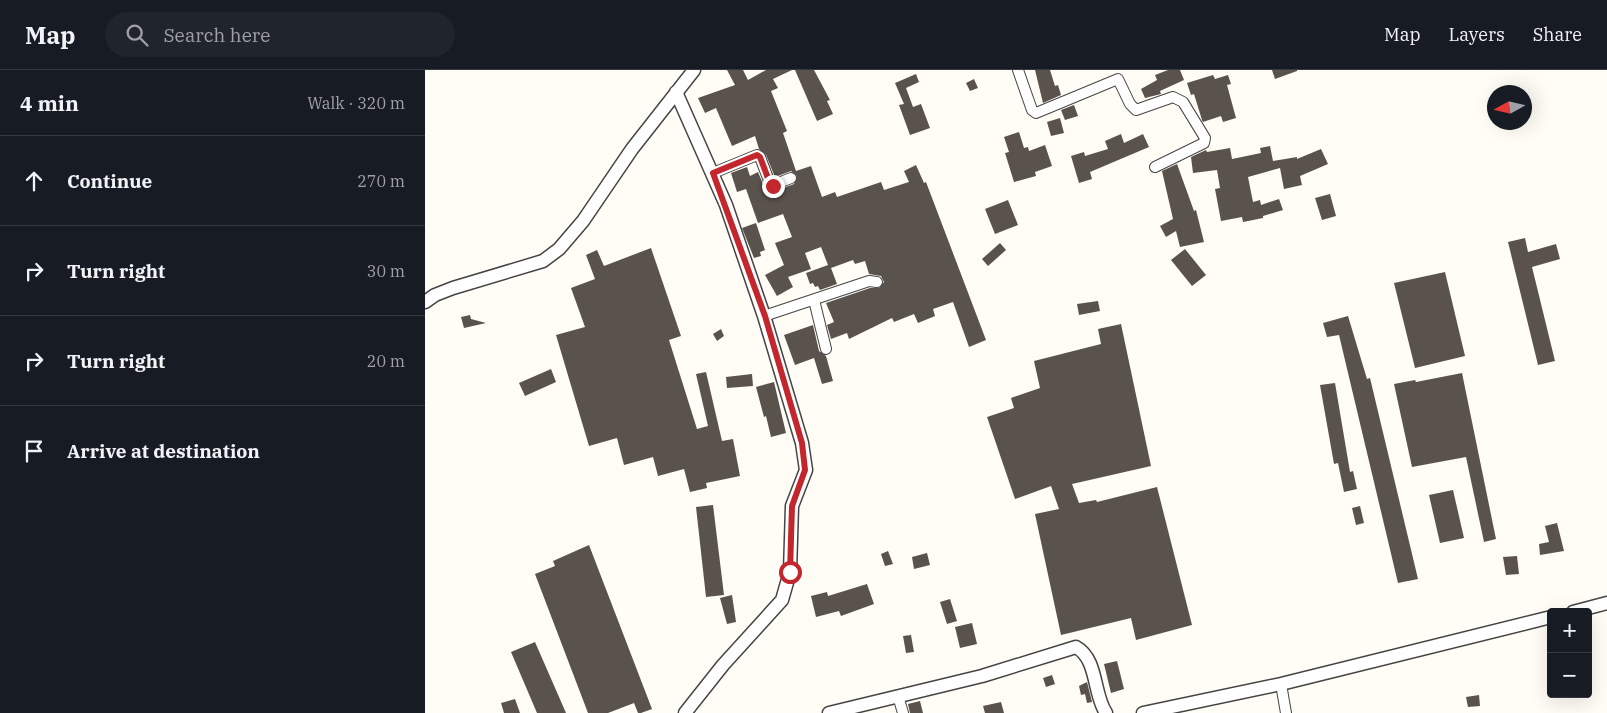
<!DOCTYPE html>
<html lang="en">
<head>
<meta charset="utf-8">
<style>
	:root { --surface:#171b24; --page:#20242c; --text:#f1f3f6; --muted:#9ea1a6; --line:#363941 }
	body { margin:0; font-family:"IBM Plex Serif",serif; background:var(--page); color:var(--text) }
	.controls { position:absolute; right:15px; bottom:15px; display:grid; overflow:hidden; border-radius:5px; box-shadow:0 5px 20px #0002 }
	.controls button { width:45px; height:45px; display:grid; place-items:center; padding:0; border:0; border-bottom:1px solid var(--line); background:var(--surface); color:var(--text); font:25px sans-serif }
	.compass { position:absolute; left:1062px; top:15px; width:45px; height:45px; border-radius:50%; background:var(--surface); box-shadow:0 5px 20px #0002; rotate:262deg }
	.stop { position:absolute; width:15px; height:15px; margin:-11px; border:4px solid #c4262e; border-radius:50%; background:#fff }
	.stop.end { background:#c4262e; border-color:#fff; box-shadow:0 1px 5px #0008 }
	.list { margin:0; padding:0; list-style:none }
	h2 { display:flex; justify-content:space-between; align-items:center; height:65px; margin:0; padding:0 20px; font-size:21px }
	h2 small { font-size:16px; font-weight:400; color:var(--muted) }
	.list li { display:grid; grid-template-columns:32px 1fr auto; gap:15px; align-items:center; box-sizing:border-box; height:90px; padding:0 20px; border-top:1px solid var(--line) }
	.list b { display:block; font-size:19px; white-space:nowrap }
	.list em { font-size:16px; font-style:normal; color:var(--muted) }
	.icon { flex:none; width:28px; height:28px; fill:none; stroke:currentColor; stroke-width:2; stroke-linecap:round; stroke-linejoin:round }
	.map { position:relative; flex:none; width:1182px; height:643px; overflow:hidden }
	header { display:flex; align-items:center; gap:30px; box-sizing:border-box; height:70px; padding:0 25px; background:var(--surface); border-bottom:1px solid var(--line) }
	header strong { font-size:24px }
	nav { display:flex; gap:28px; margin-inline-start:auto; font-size:18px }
	.search { width:350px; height:45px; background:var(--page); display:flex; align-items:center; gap:12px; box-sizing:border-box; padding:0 18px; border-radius:28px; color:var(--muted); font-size:19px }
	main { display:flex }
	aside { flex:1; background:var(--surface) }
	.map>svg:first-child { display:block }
	.building { fill:#5a524d }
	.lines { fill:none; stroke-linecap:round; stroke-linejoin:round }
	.minor-casing { stroke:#444; stroke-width:12 }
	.tertiary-casing { stroke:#444; stroke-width:15 }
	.minor { stroke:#fff; stroke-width:10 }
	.tertiary { stroke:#fff; stroke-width:12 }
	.route { stroke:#c4262e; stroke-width:6 }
</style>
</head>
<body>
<header>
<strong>Map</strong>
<div class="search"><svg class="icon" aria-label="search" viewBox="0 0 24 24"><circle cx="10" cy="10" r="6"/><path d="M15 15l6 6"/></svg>Search here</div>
<nav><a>Map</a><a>Layers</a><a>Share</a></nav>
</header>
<main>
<aside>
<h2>4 min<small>Walk · 320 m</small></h2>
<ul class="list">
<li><svg class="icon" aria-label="ahead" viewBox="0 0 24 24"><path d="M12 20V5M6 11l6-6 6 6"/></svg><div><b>Continue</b></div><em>270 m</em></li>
<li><svg class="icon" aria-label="right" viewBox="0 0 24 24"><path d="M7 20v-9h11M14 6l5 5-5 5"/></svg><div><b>Turn right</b></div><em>30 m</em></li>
<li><svg class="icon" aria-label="right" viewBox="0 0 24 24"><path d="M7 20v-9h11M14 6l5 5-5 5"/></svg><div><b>Turn right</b></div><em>20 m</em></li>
<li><svg class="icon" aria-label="arrive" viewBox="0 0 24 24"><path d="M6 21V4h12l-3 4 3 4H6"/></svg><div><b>Arrive at destination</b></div></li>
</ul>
</aside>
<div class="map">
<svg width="1182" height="643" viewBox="0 0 1182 643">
	<rect width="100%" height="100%" fill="#fffdf5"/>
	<path class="building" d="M302,0H318L323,10L341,0H367L348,9L353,18L346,21L362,61L358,63L371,101L386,96L397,127L410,122L412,127L456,112L459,120L484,112L479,101L491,95L499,113L501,112L561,270L544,277L528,232L508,239L510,246L493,253L489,244L469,252L467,248L424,269L422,263L406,269L402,255L409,252L401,233L445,218H454L459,212L456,206L444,204L440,191L430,194L428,190L406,198L412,214L395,220L393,216L390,217L388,213L385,214L381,203L403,195L396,177L380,183L386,199L363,207L368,217L352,226L340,205L359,195L350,173L367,167L358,144L333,153L321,119L312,122L306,103L322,97L325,106L333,102L340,119L345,123L369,114L372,106L366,101L350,107L341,85L334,79L330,66L307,76L291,38L280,43L273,28L310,15Z
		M370,0H389L405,30L402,31L408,44L392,51Z
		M610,0H625L630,16L633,15L636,25L618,33Z
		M743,0H755L759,10L735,21L736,24L720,28L716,19L732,10L730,5Z
		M847,0H872V1L850,9Z
		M491,4L494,12L481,18L488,37L496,34L505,58L485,65L474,35L479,34L470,13Z
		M788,5L790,9L803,5L806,14L802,15L811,48L798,52L796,46L778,52L777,50L769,24L766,25L762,13Z
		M549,9L553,18L545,21L541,13Z
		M649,35L653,46L640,50L636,40Z
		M635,48L639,63L626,66L622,52Z
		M594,62L599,78L603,77L604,81L620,75L627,96L610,102L611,106L589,112L580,83L584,82L579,67Z
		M696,64L699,73L718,64L724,77L665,102L667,109L654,113L646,86L659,82L660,86L683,79L680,71Z
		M845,76L848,91L872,87V89L896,79L903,94L875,106L877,115L859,119L855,98L823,107L828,132L835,130L836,135L854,129L858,140L838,146V148L818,152L817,147L796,151L790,119L795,118L792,100L768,103L766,87L781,80L782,82L805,78L807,89L836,83L835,78Z
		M752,94L769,141L771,140L779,172L755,177L751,161L741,167L735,156L748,149L737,101Z
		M905,124L911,146L897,150L890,128Z
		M583,130L593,155L570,164L560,139Z
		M331,153L340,180L335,182L336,186L329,188L317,158Z
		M1100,168L1103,182L1131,174L1135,189L1107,197L1130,291L1113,295L1083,172Z
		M575,173L581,180L563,196L557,189Z
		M226,178L256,266L244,270L272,359L283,356L271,304L281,302L297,371L308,369L315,406L281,413L282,418L265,422L259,399L233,406L228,387L199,395L192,368L164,376L131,265L160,257L146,218L170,209L161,185L172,180L179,196Z
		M760,179L781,205L767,216L746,190Z
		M1020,202L1040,286L990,298L969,213Z
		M673,231L675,241L654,245L652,234Z
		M45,245L46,249L61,253L39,258L36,247Z
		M923,246L942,309L945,308L993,509L973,513L914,265L902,267L898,253Z
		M696,254L726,396L647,414L654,433L671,430L672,432L732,417L767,555L711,570L706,548L636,565L610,444L634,439L626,416L590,429L562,347L589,338L586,328L615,318L609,291L676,274L673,259Z
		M388,255L394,281L401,286L408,311L397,314L389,288L370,295L359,265Z
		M296,259L299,266L292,271L288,264Z
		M126,299L131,312L100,326L94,313Z
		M1037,303L1071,469L1059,472L1041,387L987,397L969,314L990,310L991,312Z
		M327,304L328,316L302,318L301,307Z
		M349,312L361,363L346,367L341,346L339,347L331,317Z
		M910,313L925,402L928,401L932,419L919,422L913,393L909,394L895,315Z
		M1028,420L1039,468L1015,473L1004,425Z
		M288,435L299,525L281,527L271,437Z
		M935,436L939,453L931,455L927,438Z
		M1132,453L1139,481L1115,485L1114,474L1124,472L1120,456Z
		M164,475L227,639L216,643H213L209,633L183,643H163L110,504L130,496L128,491Z
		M463,481L468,494L460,496L456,484Z
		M502,483L505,495L489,499L487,487Z
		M1092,486L1094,504L1081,505L1078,487Z
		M442,514L449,534L416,546L414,541L391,547L386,526L402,522L403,526Z
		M307,525L311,552L302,554L295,528Z
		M525,529L532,551L522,554L515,532Z
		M547,553L552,574L535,578L530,557Z
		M486,565L489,582L481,583L478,566Z
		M110,572L141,643H112L86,582Z
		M692,591L699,619L686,623L679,594Z
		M627,605L630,614L621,617L618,608Z
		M662,612L667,632L662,633L660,624L656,625L654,616Z
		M1054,625L1055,636L1043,637L1041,627Z
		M90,629L95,643H79L76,633Z
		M495,631L498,643H485L483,634Z
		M576,632L579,643H560L558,636Z"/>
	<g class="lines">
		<defs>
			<path id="minor" d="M593,0L607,40L611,43L693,9L705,34L711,40L748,27L758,32L780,68L779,73L730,97
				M288,103L332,85L335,87L346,116L366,108
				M389,230L401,279
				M339,246L444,211L452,212
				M856,614L861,643
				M473,626L478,643"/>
			<path id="tertiary" d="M251,22L301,135L339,246L377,373L381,400L367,436L365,502L357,530L298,595L260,643
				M0,232L10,225L28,218L118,191L134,179L158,151L207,79L269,0
				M1148,542L1182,533
				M404,643L557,606L651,577C673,589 668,624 681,643
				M718,643L856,614L1126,547"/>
		</defs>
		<use href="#minor" class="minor-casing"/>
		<use href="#tertiary" class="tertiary-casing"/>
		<use href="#minor" class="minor"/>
		<use href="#tertiary" class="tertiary"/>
	</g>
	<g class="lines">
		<path class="route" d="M348,116H346L335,87L332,85L288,103L340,246L377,373L380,400L367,436L365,502"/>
	</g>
</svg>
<div class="controls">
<button>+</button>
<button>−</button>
</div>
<svg class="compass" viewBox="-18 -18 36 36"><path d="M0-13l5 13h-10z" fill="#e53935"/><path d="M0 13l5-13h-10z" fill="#9ea1a6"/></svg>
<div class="stop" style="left:365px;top:502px"></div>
<div class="stop end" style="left:348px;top:116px"></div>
</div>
</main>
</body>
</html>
